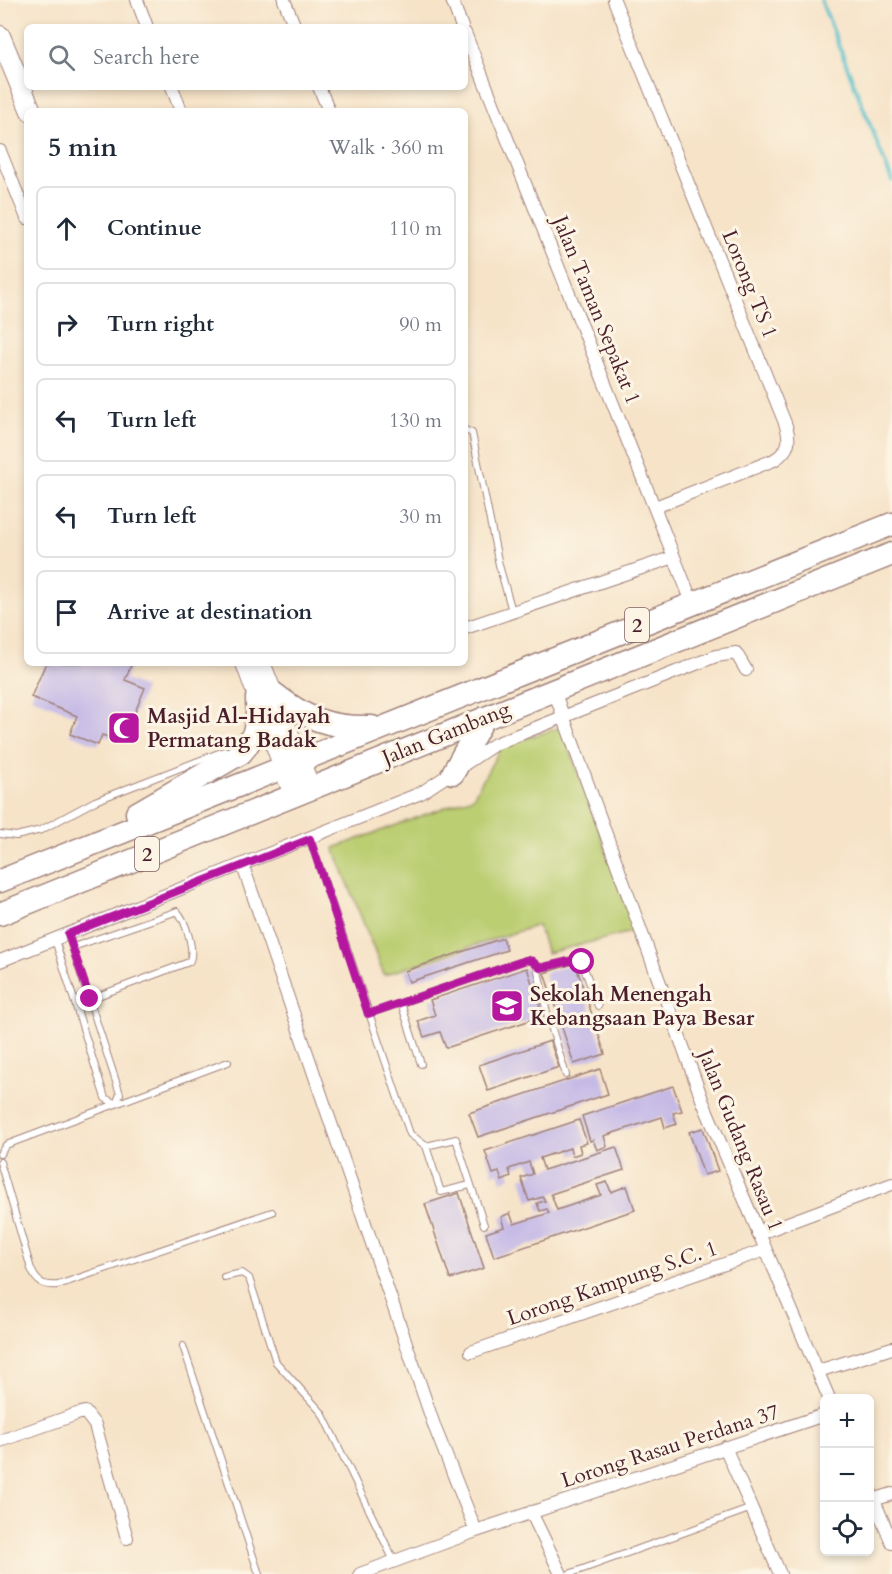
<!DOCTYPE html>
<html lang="en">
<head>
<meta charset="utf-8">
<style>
	:root { --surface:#fff; --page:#f6f6f7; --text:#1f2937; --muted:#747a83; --line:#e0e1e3 }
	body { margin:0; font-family:Cardo,serif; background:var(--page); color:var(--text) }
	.controls { position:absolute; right:18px; bottom:18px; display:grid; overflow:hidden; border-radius:9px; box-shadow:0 3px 9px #0003 }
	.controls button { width:54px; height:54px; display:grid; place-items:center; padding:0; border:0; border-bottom:2px solid var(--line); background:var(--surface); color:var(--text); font:30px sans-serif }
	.stop { position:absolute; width:18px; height:18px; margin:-14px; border:4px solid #b5179e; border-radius:50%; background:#fff }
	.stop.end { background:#b5179e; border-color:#fff; box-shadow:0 2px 6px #0008 }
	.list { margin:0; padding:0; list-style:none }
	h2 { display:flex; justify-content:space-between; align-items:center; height:78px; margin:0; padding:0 24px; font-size:26px }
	h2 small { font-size:20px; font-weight:400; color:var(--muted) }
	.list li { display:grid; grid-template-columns:39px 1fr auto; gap:18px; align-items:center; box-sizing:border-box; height:84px; margin:0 12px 12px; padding:0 12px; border:2px solid var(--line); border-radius:9px }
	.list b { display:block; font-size:22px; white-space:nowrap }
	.list em { font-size:20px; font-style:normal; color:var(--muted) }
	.icon { flex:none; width:33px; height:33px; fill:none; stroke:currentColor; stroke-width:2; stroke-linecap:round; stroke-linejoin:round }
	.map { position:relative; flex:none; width:892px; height:1574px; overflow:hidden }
	.search { position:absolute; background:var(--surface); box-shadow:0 3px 9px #0003; left:24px; top:24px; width:444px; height:66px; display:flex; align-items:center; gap:15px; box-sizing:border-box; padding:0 21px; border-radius:9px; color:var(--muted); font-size:22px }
	.panel { position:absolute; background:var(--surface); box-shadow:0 3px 9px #0003; left:24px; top:108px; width:444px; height:558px; border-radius:9px }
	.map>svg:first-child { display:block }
	.green { fill:#bbce72; stroke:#82764e; stroke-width:1.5 }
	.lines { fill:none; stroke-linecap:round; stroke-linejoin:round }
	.stream { stroke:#4fbdc8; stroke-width:4 }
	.building { fill:#c5b9e6 }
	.lane-casing { stroke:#a0817a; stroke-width:8 }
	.street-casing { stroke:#a0817a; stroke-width:14 }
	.primary-casing { stroke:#a0817a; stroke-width:22 }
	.highway-casing { stroke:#a0817a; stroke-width:25 }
	.lane { stroke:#fff; stroke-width:6 }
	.street { stroke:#fff; stroke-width:12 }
	.primary { stroke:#fff; stroke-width:20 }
	.highway { stroke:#fff; stroke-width:22 }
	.route { stroke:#b5179e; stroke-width:8 }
	.labels { text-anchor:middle; stroke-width:6; stroke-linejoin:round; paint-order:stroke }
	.shield { fill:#fcf5e5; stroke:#7f5f63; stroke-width:1.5 }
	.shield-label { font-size:20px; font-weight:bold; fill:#4a1f2b }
	.street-label { font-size:21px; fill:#4a1f2b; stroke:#fcf5e5 }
	.poi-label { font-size:21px; font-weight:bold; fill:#4a1f2b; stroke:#fcf5e5; text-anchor:start }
</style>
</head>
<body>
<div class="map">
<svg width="892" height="1574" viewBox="0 0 892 1574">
	<rect width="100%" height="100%" fill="#fcf5e5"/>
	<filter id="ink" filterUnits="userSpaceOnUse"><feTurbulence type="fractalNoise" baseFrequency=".0167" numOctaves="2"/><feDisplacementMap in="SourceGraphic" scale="12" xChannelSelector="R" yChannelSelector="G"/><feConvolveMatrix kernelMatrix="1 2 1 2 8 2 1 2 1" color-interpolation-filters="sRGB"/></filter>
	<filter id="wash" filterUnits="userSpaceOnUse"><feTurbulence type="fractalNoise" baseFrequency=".008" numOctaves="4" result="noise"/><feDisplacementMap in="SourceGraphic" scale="24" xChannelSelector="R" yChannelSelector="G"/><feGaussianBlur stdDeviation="1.35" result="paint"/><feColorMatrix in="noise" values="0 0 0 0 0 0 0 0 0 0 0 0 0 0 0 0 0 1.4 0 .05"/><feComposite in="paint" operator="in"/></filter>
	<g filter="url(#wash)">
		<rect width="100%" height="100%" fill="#f6e3c8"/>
		<path class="green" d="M562,727L635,931L547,953L538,925L384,975L334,848L473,797L502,746Z"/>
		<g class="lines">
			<path class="stream" d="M821,0L892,181"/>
		</g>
		<g id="blocks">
			<path class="building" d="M46,663H132L125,680L145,688L125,736L114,731L111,738L102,735L98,745L70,734L77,716L31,697Z
				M503,938L507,950L409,982L405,971Z
				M575,963L605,1054L574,1064L544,973Z
				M527,968L543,1016L446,1048L440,1032L424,1037L418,1021L435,1015L430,1000Z
				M550,1041L559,1067L488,1091L479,1065Z
				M600,1069L608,1094L478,1137L469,1113Z
				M673,1086L682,1111L673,1113L677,1124L665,1128L662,1117L604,1136L607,1146L597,1150L593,1140L590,1141L582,1116Z
				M579,1120L587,1143L579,1145L581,1153L572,1156L570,1148L540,1158L544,1170L616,1147L624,1170L551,1194L557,1210L601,1195L597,1185L607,1182L611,1192L627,1186L635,1210L494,1257L486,1233L504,1227L501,1217L510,1213L514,1224L549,1213L547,1209L540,1211L537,1203L545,1201L543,1197L529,1201L521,1178L533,1174L529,1162L509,1169L511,1177L502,1181L499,1172L493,1174L485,1151Z
				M703,1128L718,1171L704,1175L689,1132Z
				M459,1193L484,1268L450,1279L425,1204Z"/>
		</g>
	</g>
	<g filter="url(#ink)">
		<use href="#blocks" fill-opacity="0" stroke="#a0817a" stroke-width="1.5"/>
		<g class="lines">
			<defs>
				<path id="lane" d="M465,430L472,433L499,565L512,611
					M0,834L16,836L41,830L95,801L224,751
					M310,839L410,1134L426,1146L456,1139L484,1225
					M55,940L105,1098L116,1104L120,1094L68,934
					M73,947L172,913L177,911C185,919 196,952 189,962L90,999
					M537,966L547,1013L566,1075
					M401,1003L421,1064
					M368,1014L526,960L532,961L540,968L574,960L582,962L598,1006
					M426,1146L441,1192L470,1185
					M0,1154L6,1145L228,1062
					M0,1162L31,1269C37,1283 43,1286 58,1285L272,1212
					M224,1277L242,1273L249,1278L276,1362L322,1413L394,1561
					M183,1346L259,1574
					M569,1574L752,1508"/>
				<path id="street" d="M137,0L147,27
					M284,0L295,27
					M452,0L462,27
					M614,0L785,423C791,440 790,450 774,460L655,507
					M465,33L692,602
					M172,87L181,111
					M319,87L329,111
					M0,151L27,218
					M465,628L674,557
					M553,688L703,1102L829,1398
					M243,866L435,1428L476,1531
					M0,961L421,793L495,744L716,656L736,653L746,670
					M758,1234L892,1184
					M471,1352L765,1250
					M818,1371L892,1348
					M0,1441L77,1414L85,1412L95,1425L127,1538
					M725,1447L780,1574
					M870,1491L892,1543
					M873,1500L892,1494
					M531,1512L561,1574
					M360,1574L476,1531L824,1415"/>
				<path id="primary" d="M0,36L31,111
					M246,663L294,795
					M260,663L310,788"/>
				<path id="highway" d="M272,692C306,719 328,728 372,727
					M453,773L484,718
					M137,813L241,753C257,735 258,721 257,698
					M0,881L892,524
					M0,914L892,554"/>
			</defs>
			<use href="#lane" class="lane-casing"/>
			<use href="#street" class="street-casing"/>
			<use href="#primary" class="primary-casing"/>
			<use href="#highway" class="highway-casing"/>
			<use href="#lane" class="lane"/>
			<use href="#street" class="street"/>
			<use href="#primary" class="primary"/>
			<use href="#highway" class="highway"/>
		</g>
	</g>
	<g class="lines" filter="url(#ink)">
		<path class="route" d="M90,999L68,934L310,839L368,1014L526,960L532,961L540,968L574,960L582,962"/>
	</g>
	<defs>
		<symbol id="mosque-square" viewBox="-11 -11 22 22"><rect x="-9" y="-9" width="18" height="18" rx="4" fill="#b5179e" stroke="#fcf5e5"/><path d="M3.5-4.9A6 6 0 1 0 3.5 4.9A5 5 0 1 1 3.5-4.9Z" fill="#fff"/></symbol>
		<symbol id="school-square" viewBox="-11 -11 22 22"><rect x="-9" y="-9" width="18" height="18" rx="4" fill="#b5179e" stroke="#fcf5e5"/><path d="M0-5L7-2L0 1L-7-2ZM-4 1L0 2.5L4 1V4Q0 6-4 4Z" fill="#fff"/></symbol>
	</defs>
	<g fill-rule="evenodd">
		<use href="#mosque-square" x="105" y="709" width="38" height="38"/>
		<use href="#school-square" x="488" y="987" width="38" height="38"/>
	</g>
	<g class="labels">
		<g class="shield">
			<rect x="625" y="608" width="24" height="34" rx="4.5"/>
			<rect x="135" y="837" width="24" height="34" rx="4.5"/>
		</g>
		<g class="shield-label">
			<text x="637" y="632">2</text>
			<text x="147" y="861">2</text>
		</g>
		<g class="street-label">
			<text transform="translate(750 284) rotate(68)" y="7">Lorong TS 1</text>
			<text transform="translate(597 310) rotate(68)" y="7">Jalan Taman Sepakat 1</text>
			<text transform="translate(446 733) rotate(-22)" y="7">Jalan Gambang</text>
			<text transform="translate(741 1140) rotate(68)" y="7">Jalan Gudang Rasau 1</text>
			<text transform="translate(612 1283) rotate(-19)" y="7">Lorong Kampung S.C. 1</text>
			<text transform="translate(670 1446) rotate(-18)" y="7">Lorong Rasau Perdana 37</text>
		</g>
		<g class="poi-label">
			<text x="147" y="723">Masjid Al-Hidayah<tspan x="147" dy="24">Permatang Badak</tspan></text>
			<text x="530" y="1001">Sekolah Menengah<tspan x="530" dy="24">Kebangsaan Paya Besar</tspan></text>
		</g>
	</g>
</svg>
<div class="controls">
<button>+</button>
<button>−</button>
<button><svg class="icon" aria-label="locate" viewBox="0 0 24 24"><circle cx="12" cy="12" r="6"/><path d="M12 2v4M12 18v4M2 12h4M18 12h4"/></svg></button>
</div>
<div class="stop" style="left:582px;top:962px"></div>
<div class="stop end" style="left:90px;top:999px"></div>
<div class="search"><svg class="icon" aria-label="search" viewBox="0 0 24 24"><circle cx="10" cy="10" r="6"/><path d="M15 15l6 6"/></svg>Search here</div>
<section class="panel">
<h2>5 min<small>Walk · 360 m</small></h2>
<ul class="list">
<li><svg class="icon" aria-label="ahead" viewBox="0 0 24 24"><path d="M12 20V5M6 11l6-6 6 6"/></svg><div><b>Continue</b></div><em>110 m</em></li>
<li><svg class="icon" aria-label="right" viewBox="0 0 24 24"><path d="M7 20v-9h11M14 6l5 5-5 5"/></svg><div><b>Turn right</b></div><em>90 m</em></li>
<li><svg class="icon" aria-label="left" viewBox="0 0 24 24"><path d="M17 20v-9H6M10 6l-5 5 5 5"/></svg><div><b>Turn left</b></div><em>130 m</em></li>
<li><svg class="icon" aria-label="left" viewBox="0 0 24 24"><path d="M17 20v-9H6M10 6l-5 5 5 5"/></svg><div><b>Turn left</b></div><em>30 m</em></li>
<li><svg class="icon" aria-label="arrive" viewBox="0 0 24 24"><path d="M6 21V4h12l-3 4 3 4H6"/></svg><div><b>Arrive at destination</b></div></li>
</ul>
</section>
</div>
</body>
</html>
